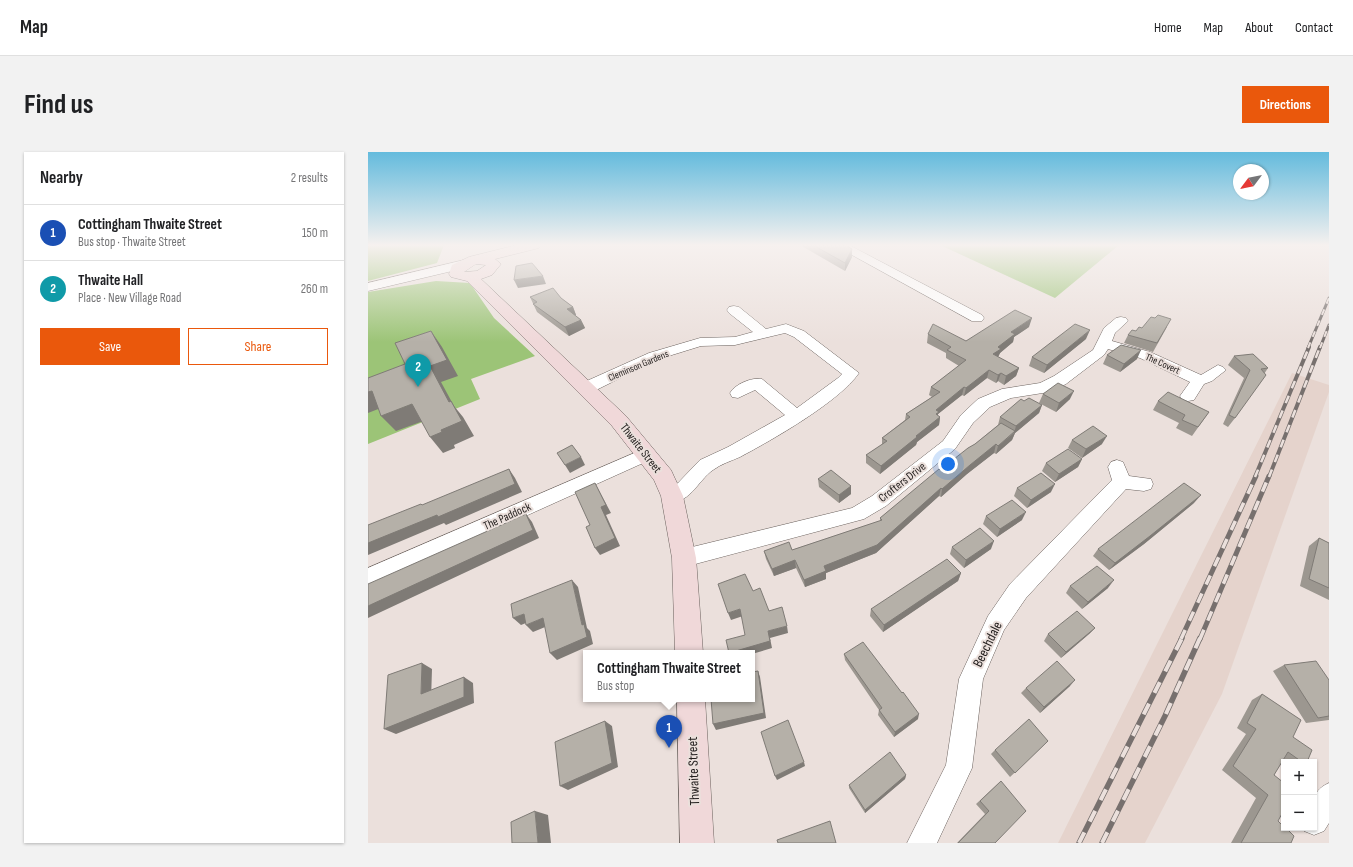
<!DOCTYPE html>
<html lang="en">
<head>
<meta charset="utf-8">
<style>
	:root { --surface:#fff; --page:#f2f2f2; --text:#202124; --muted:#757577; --line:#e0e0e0; --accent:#ea580c }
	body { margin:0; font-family:"Sofia Sans Condensed",sans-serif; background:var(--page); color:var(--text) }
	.controls { position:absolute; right:12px; bottom:12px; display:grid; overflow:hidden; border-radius:0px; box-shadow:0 1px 3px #0004 }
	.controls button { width:36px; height:36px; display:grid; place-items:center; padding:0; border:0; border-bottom:1px solid var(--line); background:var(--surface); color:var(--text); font:20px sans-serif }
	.compass { position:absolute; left:865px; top:12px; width:36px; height:36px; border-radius:50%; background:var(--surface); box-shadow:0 1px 3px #0004; rotate:238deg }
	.you { position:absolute; left:580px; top:312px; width:14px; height:14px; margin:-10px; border:3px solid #fff; border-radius:50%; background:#1a73e8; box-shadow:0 0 0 6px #1a73e833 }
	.badge { display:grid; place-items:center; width:26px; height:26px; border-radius:50%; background:var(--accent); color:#fff; font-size:13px; font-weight:700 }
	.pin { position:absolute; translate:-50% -33px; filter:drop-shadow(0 1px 2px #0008) }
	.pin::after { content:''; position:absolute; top:21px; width:14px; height:12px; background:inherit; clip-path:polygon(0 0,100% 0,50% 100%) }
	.popup { position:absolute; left:215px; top:498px; width:172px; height:52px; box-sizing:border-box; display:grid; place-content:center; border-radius:0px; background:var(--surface); filter:drop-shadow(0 1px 3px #0005); font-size:13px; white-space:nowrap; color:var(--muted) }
	.popup b { font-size:15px; color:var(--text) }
	.popup::after { content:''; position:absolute; left:50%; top:100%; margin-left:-8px; border:8px solid transparent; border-top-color:var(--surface) }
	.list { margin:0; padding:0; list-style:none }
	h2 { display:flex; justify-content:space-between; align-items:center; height:52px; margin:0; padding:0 16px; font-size:17px }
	h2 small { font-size:13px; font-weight:400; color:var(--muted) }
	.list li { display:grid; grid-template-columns:26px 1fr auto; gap:12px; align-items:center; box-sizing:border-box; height:56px; padding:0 16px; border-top:1px solid var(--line) }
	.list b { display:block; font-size:15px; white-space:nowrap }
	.list p { margin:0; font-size:13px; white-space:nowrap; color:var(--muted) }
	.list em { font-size:13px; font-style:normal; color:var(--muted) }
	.actions { display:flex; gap:8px; padding:12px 16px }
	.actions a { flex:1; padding:9px 0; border:1px solid var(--accent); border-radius:0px; text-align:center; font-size:14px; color:var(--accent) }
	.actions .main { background:var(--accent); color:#fff }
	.map { position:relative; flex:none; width:961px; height:691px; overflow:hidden; border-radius:0px }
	header { display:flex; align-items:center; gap:24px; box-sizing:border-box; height:56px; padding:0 20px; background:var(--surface); border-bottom:1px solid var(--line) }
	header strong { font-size:19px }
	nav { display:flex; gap:22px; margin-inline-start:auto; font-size:14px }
	.intro { display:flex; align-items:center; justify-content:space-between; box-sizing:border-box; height:96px; padding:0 24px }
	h1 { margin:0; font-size:28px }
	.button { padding:10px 18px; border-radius:0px; background:var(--accent); color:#fff; font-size:14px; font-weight:700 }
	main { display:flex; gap:24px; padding:0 24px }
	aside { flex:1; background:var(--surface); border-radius:0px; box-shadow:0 1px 3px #0004 }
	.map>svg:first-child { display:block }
	.built { fill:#e5d3cc }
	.green { fill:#9cc477 }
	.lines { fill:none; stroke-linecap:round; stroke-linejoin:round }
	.minor-casing { stroke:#6c635f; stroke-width:1 }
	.tertiary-casing { stroke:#6c635f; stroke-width:1 }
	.secondary-casing { stroke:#6c635f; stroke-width:1 }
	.minor { fill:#fff; fill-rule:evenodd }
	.tertiary { fill:#fff; fill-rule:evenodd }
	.secondary { fill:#f0d8d9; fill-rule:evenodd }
	.rail-far3-casing { stroke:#77706e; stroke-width:3 }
	.rail-far2-casing { stroke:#77706e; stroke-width:4 }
	.rail-far1-casing { stroke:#77706e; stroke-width:5 }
	.rail-casing { stroke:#77706e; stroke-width:5.5 }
	.rail-far3 { stroke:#ebe0dc; stroke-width:2; stroke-dasharray:6; stroke-linecap:butt }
	.rail-far2 { stroke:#ebe0dc; stroke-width:2.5; stroke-dasharray:8; stroke-linecap:butt }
	.rail-far1 { stroke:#ebe0dc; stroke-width:3.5; stroke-dasharray:10; stroke-linecap:butt }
	.rail { stroke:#ebe0dc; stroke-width:4; stroke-dasharray:12; stroke-linecap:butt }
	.wall { fill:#9c9790 }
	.shaded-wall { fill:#7f7b76 }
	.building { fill:#b5b0a8; stroke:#7f7b76 }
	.labels { text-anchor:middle; stroke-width:4; stroke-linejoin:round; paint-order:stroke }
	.far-street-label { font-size:10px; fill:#211d1c; stroke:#ebe0dc }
	.street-label { font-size:12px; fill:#211d1c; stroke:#ebe0dc }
	.near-street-label { font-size:14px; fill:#211d1c; stroke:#ebe0dc }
</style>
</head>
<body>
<header>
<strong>Map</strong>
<nav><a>Home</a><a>Map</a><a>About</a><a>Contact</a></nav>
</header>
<div class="intro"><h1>Find us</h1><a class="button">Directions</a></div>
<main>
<aside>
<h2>Nearby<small>2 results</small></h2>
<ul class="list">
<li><span class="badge" style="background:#1a4fb4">1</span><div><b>Cottingham Thwaite Street</b><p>Bus stop · Thwaite Street</p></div><em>150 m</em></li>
<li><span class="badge" style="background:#0f9aa8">2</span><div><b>Thwaite Hall</b><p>Place · New Village Road</p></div><em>260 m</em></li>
</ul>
<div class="actions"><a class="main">Save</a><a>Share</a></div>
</aside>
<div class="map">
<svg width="961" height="691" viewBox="0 0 961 691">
	<rect width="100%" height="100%" fill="#ebe0dc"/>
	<path class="built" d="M924,221L961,233V240L854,542L777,691H690Z"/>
	<path class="green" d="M0,93H76L69,111L0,129Z
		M572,93H751L687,146Z
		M68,129L102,131L126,166L167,204L103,227L112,247L0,292V140Z"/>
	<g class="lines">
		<defs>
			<path id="minor" d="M466,93H481L614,163L616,166L614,169H604Z
				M366,154L371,155L398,177L418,172L436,179L491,221C471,250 404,288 372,305C363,309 353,312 345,318C330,328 320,356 297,349L295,344L297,339L310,331L332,308L360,295L417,263L387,238L370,246L364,245L362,241C367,232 384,225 394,227L429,256L470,226L474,222L426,185L417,181L367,193L333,194L291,207L224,240L218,241L212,240L210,236L212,232L281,201L332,186L367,185L385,180L361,161L359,158L361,155Z
				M753,165L758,166L760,169L747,181L744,189L782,200L833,223L850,213L855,215L858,218L844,229L836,232L826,248L820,249L814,248L812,244L822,230L772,206L740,197L736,203L698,232L681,240L643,246L622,255L605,271L587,297L518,354L496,367L316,415L309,412L306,406L309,400L316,397L484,356L504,344L575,289L593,263L610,247L634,237L672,231L686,224L725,198L736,176L748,166Z
				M278,296L284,297L287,302L284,307L0,435V416Z
				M749,308L755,310L761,324L783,327L785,332L783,337L776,339L758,337L658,446L636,478L615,527L604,616L569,691H539L578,613L591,527L620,464L642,432L744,328L740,315L743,310Z
				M961,631V671L956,679L946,683L936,679L935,676H946C946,656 940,640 961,631Z"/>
			<path id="tertiary" d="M96,108L101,109L103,112L101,115L0,139V131Z"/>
			<path id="secondary" d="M149,93H173L171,96L127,107L133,112L124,123L113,127L258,264L303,318L315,344L328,406L335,501H307L304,406L293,344L286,328L244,274L99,129L83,125L81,122L84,113L101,105ZM108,112L118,113L109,119L96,120Z
				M309,547H337L346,691H312Z"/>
		</defs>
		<use href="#minor" class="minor-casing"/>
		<use href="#tertiary" class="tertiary-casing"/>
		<use href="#secondary" class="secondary-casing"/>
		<use href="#minor" class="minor"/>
		<use href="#tertiary" class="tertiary"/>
		<use href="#secondary" class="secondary"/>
		<defs>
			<path id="rail-far3" d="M940,196L961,146
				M952,196L961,173"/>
			<path id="rail-far2" d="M887,325L941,195
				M901,325L952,195"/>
			<path id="rail-far1" d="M813,487L888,324
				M832,487L901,324"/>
			<path id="rail" d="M711,691L814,486
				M734,691L797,564L832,486"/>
		</defs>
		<use href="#rail-far3" class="rail-far3-casing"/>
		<use href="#rail-far2" class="rail-far2-casing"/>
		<use href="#rail-far1" class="rail-far1-casing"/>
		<use href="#rail" class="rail-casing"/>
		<use href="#rail-far3" class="rail-far3"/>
		<use href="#rail-far2" class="rail-far2"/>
		<use href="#rail-far1" class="rail-far1"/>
		<use href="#rail" class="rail"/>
	</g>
	<path class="wall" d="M432,93H478L484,97V105L477,119Z
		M162,145L193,146L205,155L208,163H207L213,168L217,176L201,184L169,160Z
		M661,175L646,185L645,190L632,201L630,205L651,216L648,224L636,233L630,229L628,231L619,226L596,244L594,243L570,262V264L572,265L571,273L549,290L548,293L512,322L498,311V303L514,293V286L537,268L538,262L564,245L561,243L563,235L591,214L578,206V201L559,191L560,182L598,189Z
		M799,175L785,200L756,191L760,183L774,176Z
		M718,187L676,221L661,214L664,205Z
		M739,203L769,207L752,220L735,212Z
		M866,204L900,216L867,266L860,275L855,272L876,226L860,213Z
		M675,242L702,247L688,260L671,251Z
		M656,249L674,253L671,261L647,281L644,288L628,302L626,301L599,322L573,345L571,344L508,401L458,421V427L437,435L428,416L406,424L398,407L396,399L424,398L512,369V366L572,318L607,292L630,273L632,265Z
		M790,249L841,260L824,284L808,276L811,271L785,258Z
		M704,288L734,292L714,306L700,296Z
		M714,307L710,315L687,330L674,319L678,311Z
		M450,327L483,334V342L471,351L451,335Z
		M649,336L683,340L659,356L646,344Z
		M826,351L776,392L741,418L725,404L730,397Z
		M618,364L654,368L629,385L615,372Z
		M951,386L961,391V448L932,434L941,394Z
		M584,395L623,397L596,416L582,402Z
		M593,421L590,429L515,480L502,464L503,457Z
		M702,434L740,436L714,457L698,441Z
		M727,476L721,482L693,506L676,489L680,482Z
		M476,502L550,567L526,585L510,563L511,558L477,508Z
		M916,513L961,528V568L938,571L905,519Z
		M702,534L672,561L653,541L658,536Z
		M894,542L925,585L939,610H916L914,609L906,623L910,669L923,691H863L888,646L854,618L878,582L869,576L884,548Z
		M680,589L642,625L623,602L627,598Z
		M538,623L537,627L497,661L481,636V633Z
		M633,629L627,691H589L617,662L608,652Z"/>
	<path class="shaded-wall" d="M484,97V105L477,119V111Z
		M175,124L178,132L150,136L146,128Z
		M205,155L208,163L203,165L199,157Z
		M664,166L661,175L646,185L645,190L632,201L630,205L625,202L643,180Z
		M213,168L217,176L201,184L197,175Z
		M722,178L718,187L676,221L679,213Z
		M63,179L74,195L90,224L73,230L86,254L95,265L106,284L86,293L87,296L75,301L62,285L73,278L62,214Z
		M773,198L769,207L752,220L756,212Z
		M651,216L648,224L636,233L638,224Z
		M621,218L619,226L596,244L598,236Z
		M633,221L630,229L628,231L630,223Z
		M596,235L594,243L570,262V267L572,265L571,273L549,290L548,293L512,322L513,314L548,284L568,258Z
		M4,239L18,254L0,261V240Z
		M706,239L702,247L688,260L691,251Z
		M44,252L58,268L28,279L13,264Z
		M674,253L671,261L647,281L644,288L628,302L630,294L646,281L648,274Z
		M739,284L734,292L714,306L718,297Z
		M628,292L626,301L599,322L573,345L574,337L602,313Z
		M213,305L217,313L202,321L197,313Z
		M714,307L710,315L687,330L691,322Z
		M141,317L147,326L154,340L78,373L76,371L0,403V391Z
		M227,331L243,361L238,363L252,394L232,403L227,396L233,355Z
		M687,332L683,340L659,356L663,348Z
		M483,334V342L471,351V343Z
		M573,336L571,344L508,401L458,421V427L437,435L436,428Z
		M833,343L826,351L776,392L741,418L747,411Z
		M658,360L654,368L629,385L632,377Z
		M158,362L164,370L171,386L0,466V454Z
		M626,389L623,397L596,416L598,408Z
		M427,408L428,416L406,424L404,417Z
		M593,421L590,429L515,480L516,473Z
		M204,428L210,435L219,476L222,479L225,492L189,508L182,501L214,473Z
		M746,428L740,436L714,457L720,450Z
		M372,457L375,464L363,468L360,461Z
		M156,462L163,469L153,473L145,466Z
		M175,466L182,473L165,480L158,473Z
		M419,474L420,481L402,486L404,496L384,502V501H361L400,479Z
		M727,476L721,482L693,506L698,500Z
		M54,511L64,517L63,548L53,542Z
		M390,519L392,525L398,566L348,578L345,572Z
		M96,525L105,531L106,551L28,582L16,577Z
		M707,528L702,534L672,561L676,555Z
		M551,562L550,567L526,585L527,580Z
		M237,569L244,574L250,615L200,638L192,634Z
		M436,610L437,614L409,628L407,624Z
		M538,623L537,627L497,661V658Z
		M167,659L180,663L183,691H170Z"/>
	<path class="building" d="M445,93H478L484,97L477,111Z
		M164,111L175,124L146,128L148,114Z
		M185,136L193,146L205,155L199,157L213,168L197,175L165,152L169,150L162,145Z
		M647,158L664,166L643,180L647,182L630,195L633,197L625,202L651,216L638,224L633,221L630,223L621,218L598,236L596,235L568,258L571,260L568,262L572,265L548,284L549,285L513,314L498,303L519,289L514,286L542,265L538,262L572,240L563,235L598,208L579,198L583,195L560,182L565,172L598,189Z
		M790,163L803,167L789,191L760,183L764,178L768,179L771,175L774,176L783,165L787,166Z
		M707,172L722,178L679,213L664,205Z
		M63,179L79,208L62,214L81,250L83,249L94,269L73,278L74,280L62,285L44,252L13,264L4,239L0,240V226L37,212L27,191Z
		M753,193L773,198L756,212L739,203Z
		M885,202L900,216L893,217L898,223L867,266L861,263L882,218L866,204Z
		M690,231L706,239L691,251L675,242Z
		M800,240L841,260L830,275L814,268L817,263L790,249Z
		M661,246L674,253L648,274L632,265L653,247L656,249Z
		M633,271L647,279L630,294L628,292L602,313L574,337L573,336L509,393L456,414L458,419L436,428L427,408L404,417L396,399L421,390L424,398L514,368L512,366L571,317L572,318L600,296L607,292Z
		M725,274L739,284L718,297L704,288Z
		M204,293L213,305L197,313L189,301Z
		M700,297L714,307L691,322L678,311Z
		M141,317L147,332L70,365L69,363L0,391V373L53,352L54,353Z
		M463,318L483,334L471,343L450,327Z
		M673,321L687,332L663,348L649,336Z
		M227,331L238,353L233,355L247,386L227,396L218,375L222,373L207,340Z
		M816,331L833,343L782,384L747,411L730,397Z
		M644,348L658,360L632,377L618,364Z
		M158,362L165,378L0,454V432Z
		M612,376L626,389L598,408L584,395Z
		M951,386L961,391V436L941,427Z
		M579,407L593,421L516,473L503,457Z
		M729,414L746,428L720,450L702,434Z
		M377,422L385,439L392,436L401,459L414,455L419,474L400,479L402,489L361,501L358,488L377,483L372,457L360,461L350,432Z
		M204,428L214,473L216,472L219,485L182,501L175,466L158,473L156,462L145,466L143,452Z
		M709,459L727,476L698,500L680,482Z
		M495,490L534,541L535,540L551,562L527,580L511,558L514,556L476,502Z
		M689,509L707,528L676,555L658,536Z
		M948,509L961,528V564L950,566L916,513Z
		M54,511L53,542L96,525V545L16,577L20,523Z
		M390,519L396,561L345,572L343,547H384V520Z
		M894,542L933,568L925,585L944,598L939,610H934L920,600L906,623L916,631V658L910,669L916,675V676H918L926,684L923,691H873L900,643L865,614L888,577L879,571Z
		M661,567L680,589L647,621L627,598Z
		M420,568L436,610L407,624L393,580Z
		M237,569L244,611L192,634L187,590Z
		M522,600L538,623L497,658L481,633Z
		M633,629L658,659L627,691H590L621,659L612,649Z
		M167,659L170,691H144L143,670Z
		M462,669L468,691H410L409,688Z"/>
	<linearGradient id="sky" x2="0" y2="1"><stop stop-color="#64bbdd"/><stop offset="0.49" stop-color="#f6f1ef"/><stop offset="1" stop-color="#f6f1ef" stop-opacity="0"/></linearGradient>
	<rect width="961" height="190" fill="url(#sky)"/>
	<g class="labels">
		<g class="far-street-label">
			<text transform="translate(795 211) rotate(24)" y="4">The Covert</text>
			<text transform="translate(270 213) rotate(-23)" y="4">Cleminson Gardens</text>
		</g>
		<g class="street-label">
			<text transform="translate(273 296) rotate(52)" y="4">Thwaite Street</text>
			<text transform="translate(534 330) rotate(-38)" y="4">Crofters Drive</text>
			<text transform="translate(139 364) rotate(-24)" y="4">The Paddock</text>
		</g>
		<g class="near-street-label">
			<text transform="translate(619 492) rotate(-64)" y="5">Beechdale</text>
			<text transform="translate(325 619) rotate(-92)" y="5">Thwaite Street</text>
		</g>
	</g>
</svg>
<div class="controls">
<button>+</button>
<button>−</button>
</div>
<svg class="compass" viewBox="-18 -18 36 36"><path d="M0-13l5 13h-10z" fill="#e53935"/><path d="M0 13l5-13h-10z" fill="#757577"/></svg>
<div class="you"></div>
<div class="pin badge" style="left:301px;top:596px;background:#1a4fb4">1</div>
<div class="popup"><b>Cottingham Thwaite Street</b>Bus stop</div>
<div class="pin badge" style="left:50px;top:235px;background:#0f9aa8">2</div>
</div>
</main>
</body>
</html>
